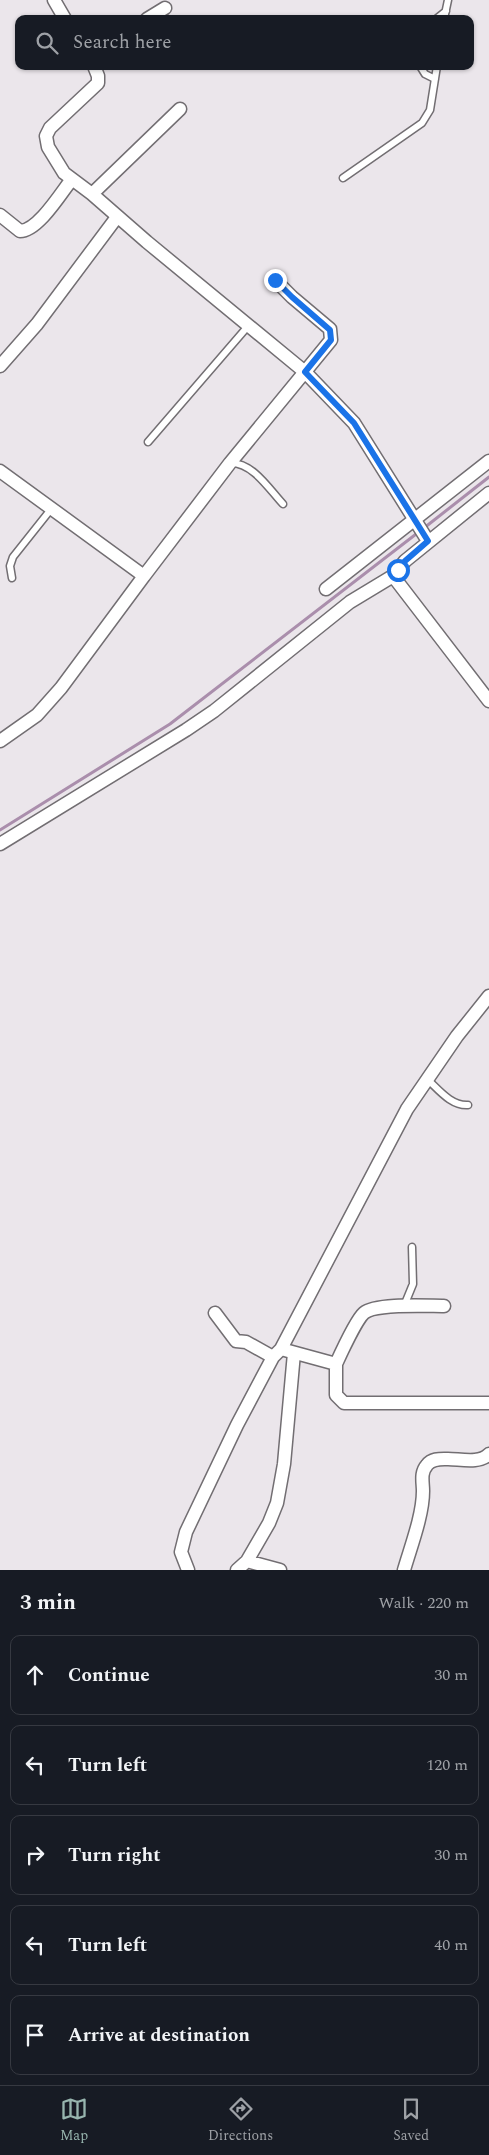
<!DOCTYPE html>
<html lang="en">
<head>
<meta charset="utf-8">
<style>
	:root { --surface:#171b24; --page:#20242c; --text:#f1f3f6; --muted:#9ea1a6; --line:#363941; --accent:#97b5ae }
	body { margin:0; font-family:Spectral,serif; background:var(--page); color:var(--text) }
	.stop { position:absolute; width:15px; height:15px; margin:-11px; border:4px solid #1a73e8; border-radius:50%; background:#fff }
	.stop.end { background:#1a73e8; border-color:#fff; box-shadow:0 1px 5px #0008 }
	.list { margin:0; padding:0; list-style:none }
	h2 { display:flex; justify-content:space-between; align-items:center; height:65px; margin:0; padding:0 20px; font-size:21px }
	h2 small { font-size:16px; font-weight:400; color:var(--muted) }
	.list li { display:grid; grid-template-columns:32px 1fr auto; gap:15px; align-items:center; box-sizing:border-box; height:80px; margin:0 10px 10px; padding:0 10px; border:1px solid var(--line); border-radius:10px }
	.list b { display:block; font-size:19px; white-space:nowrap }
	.list em { font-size:16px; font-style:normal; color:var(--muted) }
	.icon { flex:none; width:28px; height:28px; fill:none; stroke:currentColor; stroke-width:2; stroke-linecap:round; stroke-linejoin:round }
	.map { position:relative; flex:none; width:489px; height:1570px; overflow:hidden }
	.search { position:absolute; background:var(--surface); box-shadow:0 1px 4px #0004; left:15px; right:15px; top:15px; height:55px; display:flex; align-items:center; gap:12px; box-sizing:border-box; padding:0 18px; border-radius:10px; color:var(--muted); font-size:19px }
	.sheet { height:515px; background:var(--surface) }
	nav { display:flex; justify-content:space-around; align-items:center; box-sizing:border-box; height:70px; border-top:1px solid var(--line); background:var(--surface); font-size:14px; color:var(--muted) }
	nav a { display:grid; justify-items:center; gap:2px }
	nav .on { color:var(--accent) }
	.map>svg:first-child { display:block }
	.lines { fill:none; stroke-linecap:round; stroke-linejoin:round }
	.stream { stroke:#aa8eac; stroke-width:3 }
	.service-casing { stroke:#726e72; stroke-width:9 }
	.minor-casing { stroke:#726e72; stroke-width:15 }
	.service { stroke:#fff; stroke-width:6 }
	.minor { stroke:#fff; stroke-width:12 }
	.route { stroke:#1a73e8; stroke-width:6 }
</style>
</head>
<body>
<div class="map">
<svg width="489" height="1570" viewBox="0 0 489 1570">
	<rect width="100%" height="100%" fill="#ebe6eb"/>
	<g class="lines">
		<path class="stream" d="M424,528L489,477
			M0,830L170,724L420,531"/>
		<defs>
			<path id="service" d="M436,19L446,11
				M444,19L448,0
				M420,66L425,74L435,79
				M343,178L422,123L430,110L437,66
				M148,442L249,325
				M231,463C253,463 269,489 283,504
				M12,578L10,566L13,557L52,508
				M427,1079C439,1090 451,1106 468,1105
				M404,1306L413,1284L412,1247"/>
			<path id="minor" d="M54,0L65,19
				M147,19L165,8
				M94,66L98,76V83L50,128L46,136L48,147L64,173L92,194L147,242L305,372L354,423L428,541
				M92,194L180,109
				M0,215L20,231C38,231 61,193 72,179
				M0,366L37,324L117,217
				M0,471L144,576L61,688L37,715L0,741
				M144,576L230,463L331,340L330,329L292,297L275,280
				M393,576L489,701
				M326,589L489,461
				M0,844L186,730L214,711L350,602L393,576L405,561L489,493
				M215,1313L236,1341L246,1342L273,1357
				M281,1349L336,1364V1395L344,1403H489
				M336,1364C341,1353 357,1319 364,1313C376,1303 427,1306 444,1306
				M247,1561L269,1523L277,1503L284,1464L294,1353
				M188,1570L181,1552L186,1532L237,1425L273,1357L281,1349L407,1109L457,1036L489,996
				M237,1570L247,1561L280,1570
				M404,1570C411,1546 423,1515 423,1491C423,1482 420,1473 427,1465C432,1458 441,1459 448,1459C460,1459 480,1464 489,1454"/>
		</defs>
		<use href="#service" class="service-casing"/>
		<use href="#minor" class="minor-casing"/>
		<use href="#service" class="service"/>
		<use href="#minor" class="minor"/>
	</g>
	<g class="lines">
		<path class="route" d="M275,280L292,297L330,330L331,340L305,372L354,423L428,541L405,561L398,570"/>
	</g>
</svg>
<div class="stop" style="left:398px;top:570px"></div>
<div class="stop end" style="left:275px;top:280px"></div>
<div class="search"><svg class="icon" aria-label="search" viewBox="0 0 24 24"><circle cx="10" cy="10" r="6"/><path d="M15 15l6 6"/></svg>Search here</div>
</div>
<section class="sheet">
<h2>3 min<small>Walk · 220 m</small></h2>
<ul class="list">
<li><svg class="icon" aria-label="ahead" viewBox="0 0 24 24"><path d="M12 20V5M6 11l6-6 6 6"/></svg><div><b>Continue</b></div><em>30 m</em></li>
<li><svg class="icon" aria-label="left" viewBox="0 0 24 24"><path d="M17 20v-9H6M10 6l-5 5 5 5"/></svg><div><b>Turn left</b></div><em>120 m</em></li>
<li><svg class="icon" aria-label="right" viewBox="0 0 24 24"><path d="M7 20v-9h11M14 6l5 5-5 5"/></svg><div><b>Turn right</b></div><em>30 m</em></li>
<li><svg class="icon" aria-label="left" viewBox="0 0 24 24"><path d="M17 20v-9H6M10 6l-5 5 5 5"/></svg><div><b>Turn left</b></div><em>40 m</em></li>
<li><svg class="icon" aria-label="arrive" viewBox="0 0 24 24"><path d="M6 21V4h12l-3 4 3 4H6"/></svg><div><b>Arrive at destination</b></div></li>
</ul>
</section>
<nav>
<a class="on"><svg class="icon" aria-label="map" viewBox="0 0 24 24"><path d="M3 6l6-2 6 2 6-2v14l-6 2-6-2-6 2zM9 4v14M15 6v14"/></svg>Map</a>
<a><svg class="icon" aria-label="directions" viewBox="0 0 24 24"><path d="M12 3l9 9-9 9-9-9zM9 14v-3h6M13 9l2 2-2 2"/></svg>Directions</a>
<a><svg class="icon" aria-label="saved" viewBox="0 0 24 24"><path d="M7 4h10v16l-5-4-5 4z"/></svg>Saved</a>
</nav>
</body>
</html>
